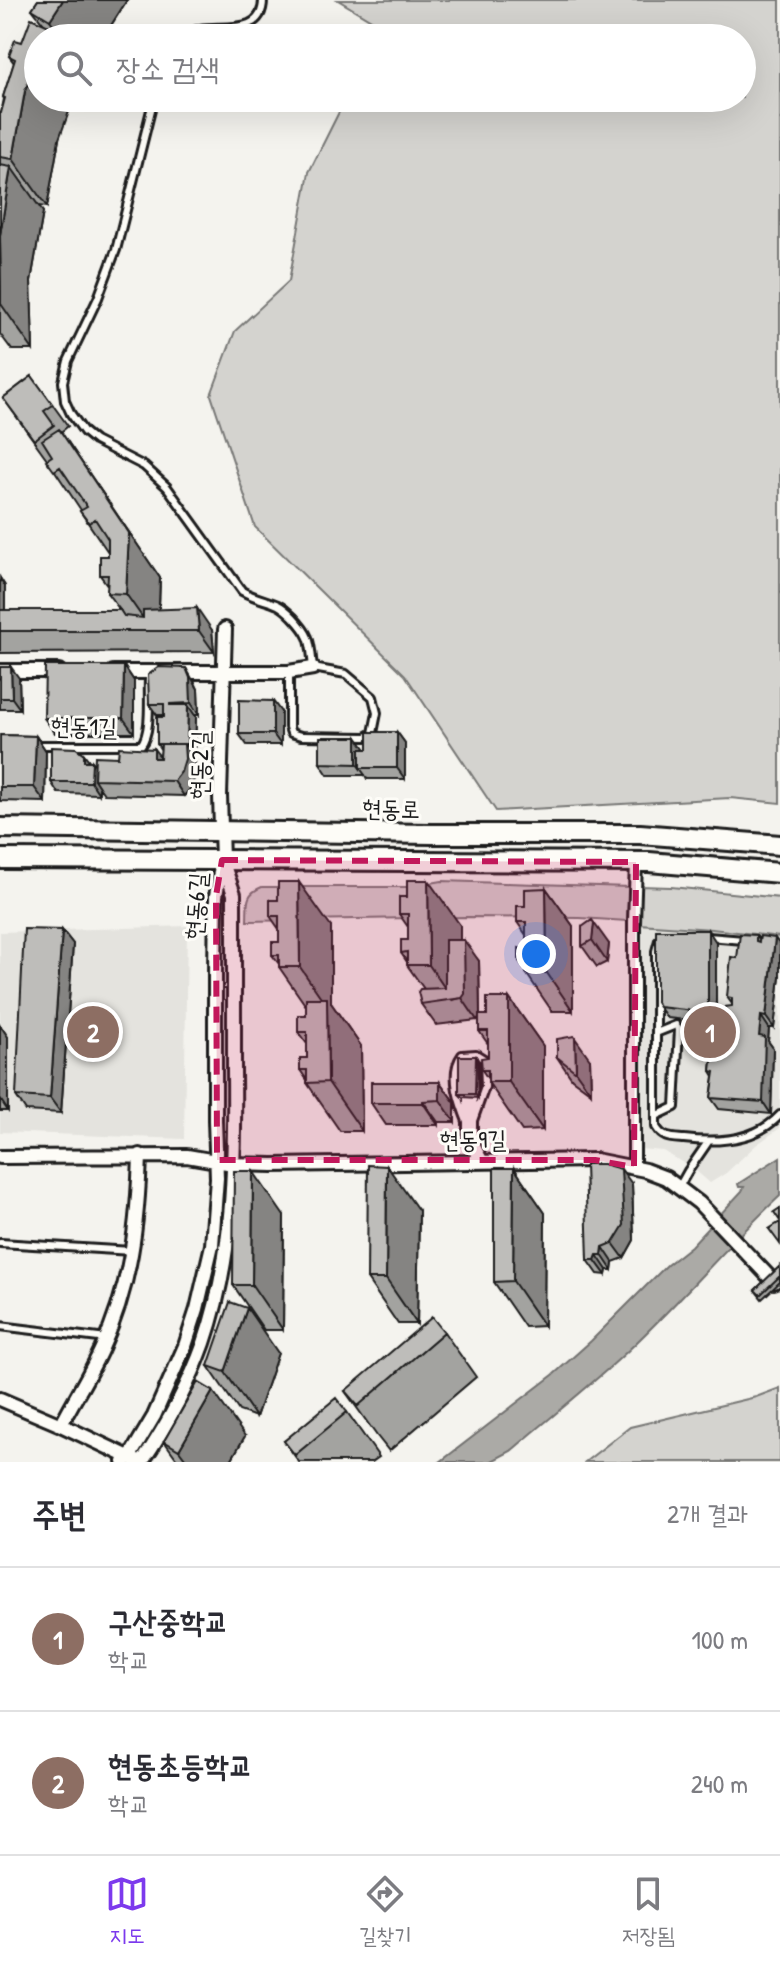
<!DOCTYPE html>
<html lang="ko">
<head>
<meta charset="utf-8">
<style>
	:root { --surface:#fff; --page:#f2f2f3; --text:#2b2b33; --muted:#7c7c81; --line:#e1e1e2; --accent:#7c3aed }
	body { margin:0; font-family:"Patrick Hand","Poor Story",sans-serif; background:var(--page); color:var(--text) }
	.you { position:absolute; left:536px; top:954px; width:28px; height:28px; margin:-20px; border:6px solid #fff; border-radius:50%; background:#1a73e8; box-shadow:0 0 0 12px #1a73e833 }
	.badge { display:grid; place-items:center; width:52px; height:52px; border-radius:50%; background:var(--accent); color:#fff; font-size:26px; font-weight:700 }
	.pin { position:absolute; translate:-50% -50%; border:4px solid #fff; box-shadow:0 2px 8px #0006 }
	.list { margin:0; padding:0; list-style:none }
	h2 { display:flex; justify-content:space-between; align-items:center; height:104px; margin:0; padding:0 32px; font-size:34px }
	h2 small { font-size:26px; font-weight:400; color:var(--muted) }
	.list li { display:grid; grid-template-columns:52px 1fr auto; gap:24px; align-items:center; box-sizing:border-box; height:144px; padding:0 32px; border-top:2px solid var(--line) }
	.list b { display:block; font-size:30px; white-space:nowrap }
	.list p { margin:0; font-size:26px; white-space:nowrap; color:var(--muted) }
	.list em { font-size:26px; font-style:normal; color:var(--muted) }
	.icon { flex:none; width:44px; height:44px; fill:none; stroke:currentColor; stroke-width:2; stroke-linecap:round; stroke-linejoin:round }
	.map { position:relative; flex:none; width:780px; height:1462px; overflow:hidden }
	.search { position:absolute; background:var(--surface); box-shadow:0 8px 32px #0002; left:24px; right:24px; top:24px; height:88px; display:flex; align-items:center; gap:20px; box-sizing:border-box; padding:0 28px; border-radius:44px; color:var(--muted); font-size:30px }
	.sheet { height:392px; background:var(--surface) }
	nav { display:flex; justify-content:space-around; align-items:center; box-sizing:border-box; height:112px; border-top:2px solid var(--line); background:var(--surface); font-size:22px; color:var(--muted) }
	nav a { display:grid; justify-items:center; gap:4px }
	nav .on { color:var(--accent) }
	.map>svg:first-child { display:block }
	.built { fill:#e4e3de }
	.green { fill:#d4d3cf; stroke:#787876; stroke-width:2 }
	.water { fill:#abaaa6; stroke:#72716f; stroke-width:2 }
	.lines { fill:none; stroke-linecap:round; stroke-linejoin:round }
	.service-casing { stroke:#1c1c1c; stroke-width:12 }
	.pedestrian-casing { stroke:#1c1c1c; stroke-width:16 }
	.minor-casing { stroke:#1c1c1c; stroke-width:18 }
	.secondary-casing { stroke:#1c1c1c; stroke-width:24 }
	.service { stroke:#fdfcf7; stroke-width:6 }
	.pedestrian { stroke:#fdfcf7; stroke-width:10 }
	.minor { stroke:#fdfcf7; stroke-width:12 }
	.secondary { stroke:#fdfcf7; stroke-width:18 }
	.wall { fill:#a3a3a0; stroke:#1c1c1c; stroke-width:2 }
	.shaded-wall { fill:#858482; stroke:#1c1c1c; stroke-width:2 }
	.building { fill:#bebdba; stroke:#1c1c1c; stroke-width:2 }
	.marked { fill:#c2185b; fill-opacity:0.2; stroke:#c2185b; stroke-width:6; stroke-dasharray:16 10; stroke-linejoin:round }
	.labels { text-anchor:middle; stroke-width:6; stroke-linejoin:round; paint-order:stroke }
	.street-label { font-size:24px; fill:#1c1c1c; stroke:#fdfcf7 }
</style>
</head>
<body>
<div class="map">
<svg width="780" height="1462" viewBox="0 0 780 1462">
	<rect width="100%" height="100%" fill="#f4f3ee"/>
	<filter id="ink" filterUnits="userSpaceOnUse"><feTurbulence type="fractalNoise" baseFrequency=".0125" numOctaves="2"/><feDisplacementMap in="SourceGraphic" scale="16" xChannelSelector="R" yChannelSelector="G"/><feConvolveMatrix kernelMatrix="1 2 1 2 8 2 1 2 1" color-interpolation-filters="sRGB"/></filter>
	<g filter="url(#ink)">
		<path class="built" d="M639,924L718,930L780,937V1128L756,1145L726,1173L710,1183L695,1170L663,1151L640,1149Z
			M187,926L184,1139L0,1132V932Z"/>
		<path class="green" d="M338,0H780V803L730,798L496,811L405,675L255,527L211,395L235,331L289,281L309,172L346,98H742V38H376L381,26Z
			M442,881L629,887L627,921L580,918L467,917L247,921C248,904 244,894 262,887H408Z
			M640,886L671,887L780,898V937L712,929L639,924Z
			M780,1388V1462H585L630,1427L756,1397Z"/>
		<path class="water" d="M780,1157V1196C724,1248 676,1307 619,1359C584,1391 547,1420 511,1451L490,1462H440L553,1375L591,1341L667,1265L691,1246L742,1191L744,1187H739L738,1184Z"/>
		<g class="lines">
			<defs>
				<path id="service" d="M183,38C189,34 194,30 200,29C223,25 263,36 263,0
					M154,98L116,250L98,298L68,361L63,382L65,401L71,414L84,432L95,441L144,466L167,487L242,591C254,598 266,600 278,605C284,608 288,612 293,617C312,637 310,642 313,668L346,674L373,697L377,713L373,733L366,737L301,736L291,733L289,727V673
					M36,745H141C152,732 148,697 149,679
					M708,937L744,940
					M659,940L656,951V1127C663,1139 671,1138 684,1139C717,1143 756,1141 780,1115
					M656,1033L676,1025L679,1029L675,1107L656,1116
					M476,1054L484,1059L485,1087L470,1129C462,1109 447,1075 462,1055Z
					M679,1187L688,1171L708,1142
					M0,1243L132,1251
					M0,1326L107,1339"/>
				<path id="pedestrian" d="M634,1167V922L636,862"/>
				<path id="minor" d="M0,671H59
					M113,672H289L313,668
					M470,1098V1139L482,1162
					M0,1157L187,1156L233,1164L273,1165L595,1160L645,1170L666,1178L699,1203L774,1282
					M0,1399L61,1425L135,1460
					M61,1425C74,1399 90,1375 102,1348C131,1286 138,1222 140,1155
					M124,1462L129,1458L154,1416L185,1346L197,1309L212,1245L217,1178L215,1120V974L216,896L222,860L220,796L225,629
					M142,1462C167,1425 189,1385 204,1343C234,1256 235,1162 234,1071C234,1012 234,953 234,894L223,863"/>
				<path id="secondary" d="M0,828L432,834H640L780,845
					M0,859L649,862L780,873"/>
			</defs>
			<use href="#service" class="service-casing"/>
			<use href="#pedestrian" class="pedestrian-casing"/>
			<use href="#minor" class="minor-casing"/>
			<use href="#secondary" class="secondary-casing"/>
			<use href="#service" class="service"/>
			<use href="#pedestrian" class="pedestrian"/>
			<use href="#minor" class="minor"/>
			<use href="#secondary" class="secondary"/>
		</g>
		<path class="wall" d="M38,0H127L103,38H38L59,139L47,207L38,206L43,212L31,281L33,350H12L0,334V113H1L4,99L3,97L14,63L9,56L43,23L32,9Z
			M32,376L68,426L61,432L160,578L159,610L212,630L214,652L0,653V578L5,586V610H120L107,593L108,586L100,575L108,556V552L80,511L81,510L47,459L3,398Z
			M124,666L134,681V733H55L44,718Z
			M0,667L19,678L20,709H0Z
			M194,680L198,689L199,715H195L196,717L195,755H192L195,759V774L192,787L184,796L104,794L99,787V794L58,793L51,782L84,754L89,761H92L95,765L118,757H160L161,750L157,744L164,715H157L149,704Z
			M281,712V745H247L239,734Z
			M397,732L405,743V779H367L365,775H328L320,763L368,749Z
			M0,735L36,736L46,751L45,802L0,801Z
			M546,888L573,926V1011H552L526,973V971L519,961L526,949V935L517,922L525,906Z
			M399,897L460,925V940L479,961L480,1015H487L509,998L543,1046V1130L522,1131L488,1082V1079L482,1070L488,1057V1044L479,1031V1016L477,1020L436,1025L421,1004L424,989L407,965V962L401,953L408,940V927L399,914Z
			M270,900L331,927V1003L361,1046L362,1131H340L307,1083V1080L300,1070L307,1058V1044L298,1032L306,1015V1006L279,967V964L272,955L279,942V929L270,916Z
			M582,927L609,944L607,962L597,967L582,946Z
			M62,930L73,944L61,1113L26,1111L16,1096Z
			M756,935L760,940L780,945V976L774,1028H769L768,1041L773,1048L771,1114L719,1109L711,1098L714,1076L711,1071L714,1040L703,1039L695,1027L694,1021L667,1018L656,1002L716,942V1010L724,1011L732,1006V1004L727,997L737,958Z
			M0,1025L8,1037V1111H0Z
			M476,1056L478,1060V1098L462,1097L459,1094Z
			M557,1057L590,1059L591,1093L572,1079Z
			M440,1082L455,1103V1122H438V1125H386L371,1103Z
			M514,1168L545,1213L544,1326L525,1327L494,1282Z
			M632,1184L634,1240L624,1258L613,1262L612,1270H607L606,1275L598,1274L588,1260Z
			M419,1211L417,1324H398L367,1279Z
			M284,1216L283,1330H264L233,1285Z
			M780,1266V1282L762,1299L755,1290Z
			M444,1332L476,1377L389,1451L377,1436L345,1391Z
			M278,1353L256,1417L239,1411L208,1366Z
			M347,1412L379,1457L372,1462H299L284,1441Z
			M245,1436L230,1462H179L164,1441Z"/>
		<path class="shaded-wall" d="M63,0H127L103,38H63L50,20Z
			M49,26L58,38H45Z
			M38,56V98H74L59,139L47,207L13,159L25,91Z
			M11,167L43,212L31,281L33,350L1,304L0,235Z
			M59,429L160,578L158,631H152L126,594L129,533Z
			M0,578L5,586V631H0Z
			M197,608L212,630L214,652L199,631Z
			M124,666L134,681V733L123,718Z
			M11,667L19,678L20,709L12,698Z
			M186,668L198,689L199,715L191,703Z
			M273,701L281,712V745L273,734Z
			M188,705L196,717L195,755L187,744Z
			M397,732L405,743V779L397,768Z
			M36,736L46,751L45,802L34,787Z
			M357,737L365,748L360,768L365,775L357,764Z
			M184,744L195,759V774L192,787L184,796L174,781Z
			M154,749L165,763L154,758Z
			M84,754L92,764V761L100,772L94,779L99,787V794L91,782L84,761Z
			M428,880L460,925V998L453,1000L429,965Z
			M299,882L331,927V1003L361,1046L362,1131L328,1082L327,1006L300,967Z
			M546,888L573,926V1011L547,973Z
			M594,923L609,944L607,962L592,940Z
			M62,930L73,944L61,1113L50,1098Z
			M708,930L716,942V1021L708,1010Z
			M775,938L780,945V976L774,1028L766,1017Z
			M464,940L479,961L480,1016L477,1020L462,998Z
			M509,998L543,1046V1130L509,1082Z
			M761,1016L769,1028L768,1041L773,1048L771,1114L763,1102L759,1036Z
			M0,1025L8,1037V1111L0,1099Z
			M575,1038L590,1059L591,1093L576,1072Z
			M476,1056L478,1060V1098L475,1094Z
			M440,1082L455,1103V1122L440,1100Z
			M423,1101L438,1122V1125L423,1103Z
			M387,1166L419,1211L417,1324L386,1279Z
			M514,1168L545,1213L544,1326L513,1281Z
			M621,1169L632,1184L634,1240L624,1258L613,1243Z
			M253,1171L284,1216L283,1330L252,1285Z
			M603,1247L613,1262L612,1270L602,1255Z
			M597,1255L607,1270L606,1275L595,1260Z
			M247,1308L278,1353L256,1417L225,1372Z
			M213,1391L245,1436L230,1462H188L179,1450Z"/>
		<path class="building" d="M38,0H63L50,20L32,9Z
			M31,18L49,26L45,38H38V56L25,91L13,159L0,157V113H1L5,98L3,97L15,59L9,56L15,40L22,42Z
			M0,165L11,167L0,235Z
			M0,242L1,304H0Z
			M32,376L53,405L44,411L54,425L34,440L3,398Z
			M59,429L129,533L126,594L107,593L108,575H100V556H108V539L95,519L89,523L80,511L87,507L60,467L54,471L46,460L52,456L42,440Z
			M197,608L199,631H0V610H120L124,616L143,618V610Z
			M45,666H124L123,718H44Z
			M0,667H11L12,698H0Z
			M159,667L186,668L190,678L191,703L170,704V705H188L187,744H157V717H164V704H149L148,675Z
			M239,700L273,701V734H239Z
			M368,732H397V768H360V749H368Z
			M0,735L36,736L34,787H0Z
			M320,737H357V764L320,763Z
			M161,744H184L185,759L181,772L174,781L94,779L95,756L118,757L119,747L154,749V758H160Z
			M51,747L76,748L84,754V761H92L91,782H51Z
			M407,880H428L429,965H407V952L401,953V940H408V914H399V897H407Z
			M278,882H299L300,967H279V955H272V942H279V916H270V900H278Z
			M546,888L547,973H526L525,961H519V948L526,949V922H517V906H525V889Z
			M592,920L594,923L592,940L582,946V927Z
			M24,929L62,930L50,1098L16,1096Z
			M656,930H708V1010L724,1011L725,1007L732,1006V998L727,997L731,957L737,958L740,934L756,935V941L759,942L760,936L775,938L766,1017L761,1016L759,1036L765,1037L763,1102L711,1098L715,1072L711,1071L715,1034H718L719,1029L695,1027L694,1011L659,1007L656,1002Z
			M445,940H464L465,994L462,998L421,1004L418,992L420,989L445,988Z
			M306,998H327L328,1082L307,1083V1070H300V1058H307V1032H298V1015H306Z
			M487,998H509V1082H488V1070H482L481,1058L488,1057V1031H479V1015H487Z
			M574,1036L575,1038L576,1072L557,1057V1039Z
			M459,1056H476L475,1094H459Z
			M371,1082H440V1100L423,1101V1103H371Z
			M585,1164H603L621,1169L624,1225L613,1243L603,1247L602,1255H597L595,1260H588Z
			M368,1165L387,1166L386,1279H367Z
			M494,1168H514L513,1281L494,1282Z
			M234,1171H253L252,1285H233Z
			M780,1208V1221L774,1212Z
			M780,1222V1244L769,1229Z
			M780,1266V1276L760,1295L755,1290Z
			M230,1302L247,1308L225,1372L208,1366Z
			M432,1317L444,1332L358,1406L345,1391Z
			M198,1382L213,1391L179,1450L164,1441Z
			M336,1398L347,1412L295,1455L284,1441Z"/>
	</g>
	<path class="marked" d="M222,860L636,862L634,1167L595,1160H217L216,896Z"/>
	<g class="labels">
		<g class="street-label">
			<text transform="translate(84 727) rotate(1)" y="8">현동1길</text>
			<text transform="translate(200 765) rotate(-89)" y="8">현동2길</text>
			<text transform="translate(391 809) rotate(1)" y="8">현동로</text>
			<text transform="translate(196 906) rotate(-86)" y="8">현동6길</text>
			<text transform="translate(473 1140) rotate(-1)" y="8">현동9길</text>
		</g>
	</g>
</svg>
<div class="you"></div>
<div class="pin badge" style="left:710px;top:1032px;background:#8d6e63">1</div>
<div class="pin badge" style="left:93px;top:1032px;background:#8d6e63">2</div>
<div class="search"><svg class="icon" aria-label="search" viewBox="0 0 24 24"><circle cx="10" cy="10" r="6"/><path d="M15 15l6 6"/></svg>장소 검색</div>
</div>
<section class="sheet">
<h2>주변<small>2개 결과</small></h2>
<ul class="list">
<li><span class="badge" style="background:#8d6e63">1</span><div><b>구산중학교</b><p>학교</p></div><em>100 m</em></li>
<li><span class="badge" style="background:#8d6e63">2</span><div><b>현동초등학교</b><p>학교</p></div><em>240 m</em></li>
</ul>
</section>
<nav>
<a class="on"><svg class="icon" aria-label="map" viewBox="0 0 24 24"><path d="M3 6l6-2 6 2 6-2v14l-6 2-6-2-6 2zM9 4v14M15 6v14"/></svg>지도</a>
<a><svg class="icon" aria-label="directions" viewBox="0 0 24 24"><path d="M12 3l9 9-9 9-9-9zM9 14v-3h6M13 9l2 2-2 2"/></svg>길찾기</a>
<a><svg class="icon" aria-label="saved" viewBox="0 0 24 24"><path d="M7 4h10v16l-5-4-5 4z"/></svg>저장됨</a>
</nav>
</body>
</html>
